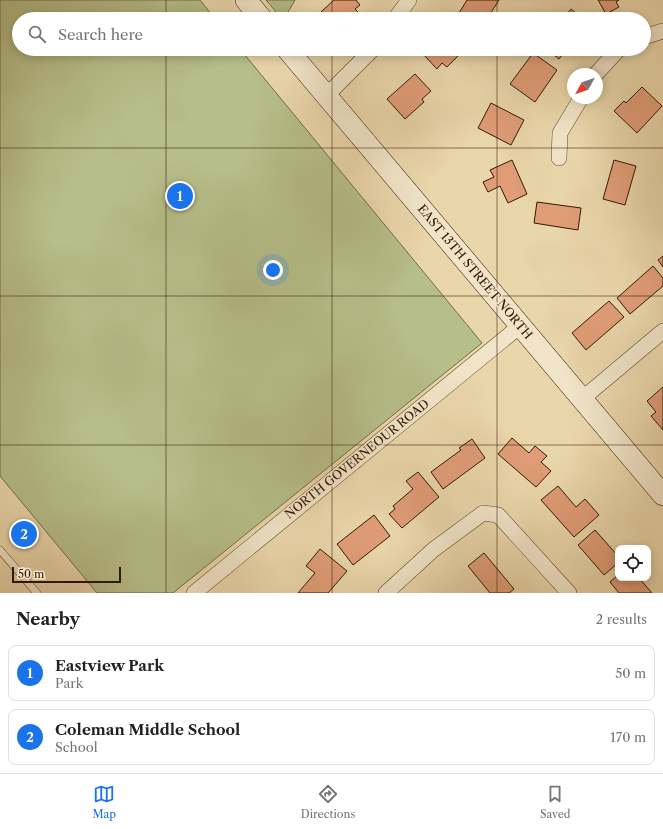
<!DOCTYPE html>
<html lang="en">
<head>
<meta charset="utf-8">
<style>
	:root { --surface:#fff; --page:#f6f6f6; --text:#222; --muted:#767676; --line:#e0e0e0; --accent:#1a73e8 }
	body { margin:0; font-family:"Libre Caslon Text",serif; background:var(--page); color:var(--text) }
	.controls { position:absolute; right:12px; bottom:12px; display:grid; overflow:hidden; border-radius:8px; box-shadow:0 2px 10px #0003 }
	.controls button { width:36px; height:36px; display:grid; place-items:center; padding:0; border:0; border-bottom:1px solid var(--line); background:var(--surface); color:var(--text); font:20px sans-serif }
	.compass { position:absolute; left:567px; top:68px; width:36px; height:36px; border-radius:50%; background:var(--surface); box-shadow:0 2px 10px #0003; rotate:230deg }
	.scale { position:absolute; left:12px; bottom:10px; width:109px; box-sizing:border-box; padding-left:4px; border:2px solid #331903; border-top:0; font-size:11px; line-height:14px; white-space:nowrap; color:#331903; -webkit-text-stroke:3px #f1e4c8; paint-order:stroke }
	.you { position:absolute; left:273px; top:270px; width:14px; height:14px; margin:-10px; border:3px solid #fff; border-radius:50%; background:#1a73e8; box-shadow:0 0 0 6px #1a73e833 }
	.badge { display:grid; place-items:center; width:26px; height:26px; border-radius:50%; background:var(--accent); color:#fff; font-size:13px; font-weight:700 }
	.pin { position:absolute; translate:-50% -50%; border:2px solid #fff; box-shadow:0 1px 4px #0006 }
	.list { margin:0; padding:0; list-style:none }
	h2 { display:flex; justify-content:space-between; align-items:center; height:52px; margin:0; padding:0 16px; font-size:17px }
	h2 small { font-size:13px; font-weight:400; color:var(--muted) }
	.list li { display:grid; grid-template-columns:26px 1fr auto; gap:12px; align-items:center; box-sizing:border-box; height:56px; margin:0 8px 8px; padding:0 8px; border:1px solid var(--line); border-radius:8px }
	.list b { display:block; font-size:15px; white-space:nowrap }
	.list p { margin:0; font-size:13px; white-space:nowrap; color:var(--muted) }
	.list em { font-size:13px; font-style:normal; color:var(--muted) }
	.icon { flex:none; width:22px; height:22px; fill:none; stroke:currentColor; stroke-width:2; stroke-linecap:round; stroke-linejoin:round }
	.map { position:relative; flex:none; width:663px; height:593px; overflow:hidden }
	.search { position:absolute; background:var(--surface); box-shadow:0 2px 10px #0003; left:12px; right:12px; top:12px; height:44px; display:flex; align-items:center; gap:10px; box-sizing:border-box; padding:0 14px; border-radius:22px; color:var(--muted); font-size:15px }
	.sheet { height:180px; background:var(--surface) }
	nav { display:flex; justify-content:space-around; align-items:center; box-sizing:border-box; height:56px; border-top:1px solid var(--line); background:var(--surface); font-size:11px; color:var(--muted) }
	nav a { display:grid; justify-items:center; gap:2px }
	nav .on { color:var(--accent) }
	.map>svg:first-child { display:block }
	.green { fill:#b6be89; stroke:#746c46 }
	.building { fill:#e09d77; stroke:#331903 }
	.lines { fill:none; stroke-linecap:round; stroke-linejoin:round }
	.lane-casing { stroke:#61482d; stroke-width:8 }
	.street-casing { stroke:#61482d; stroke-width:16 }
	.secondary-casing { stroke:#331903; stroke-width:22 }
	.lane { stroke:#f1e4c8; stroke-width:7 }
	.street { stroke:#f1e4c8; stroke-width:15 }
	.secondary { stroke:#f1e4c8; stroke-width:21 }
	.grid { fill:none; stroke:#331903; stroke-width:1; stroke-opacity:0.55 }
	.labels { text-anchor:middle; stroke-width:3; stroke-linejoin:round; paint-order:stroke }
	.street-label { font-size:12px; fill:#331903; stroke:#f1e4c8 }
</style>
</head>
<body>
<div class="map">
<svg width="663" height="593" viewBox="0 0 663 593">
	<rect width="100%" height="100%" fill="#ead6ab"/>
	<filter id="stains"><feTurbulence type="fractalNoise" baseFrequency=".005" numOctaves="4"/><feColorMatrix values="0 0 0 0 .2 0 0 0 0 .09 0 0 0 0 .02 0 0 0 .5 -.17"/></filter>
	<radialGradient id="worn" r=".72"><stop offset=".6" stop-color="#630" stop-opacity="0"/><stop offset="1" stop-color="#630" stop-opacity=".3"/></radialGradient>
	<path class="green" d="M0,0H200L215,19H19V49H240L482,343L173,593H97L0,476Z
		M266,0H295L284,19H282Z"/>
	<path class="building" d="M334,0H356L360,5L355,9L359,13L352,19H328L321,12Z
		M467,0H499L487,19H469L459,13Z
		M598,0H619L616,2L619,7L606,14Z
		M571,9L583,19H563Z
		M429,49H465L447,67L442,63L437,69L423,54Z
		M547,49H567L559,59Z
		M533,53L557,70L535,102L510,84Z
		M415,74L431,91L422,99L424,102L405,119L387,99Z
		M642,87L662,106L637,133L614,111L624,101L626,103Z
		M491,103L524,120L511,145L478,128Z
		M512,160L527,194L508,203L500,186L488,192L483,182L494,177L490,170Z
		M614,160L636,166L625,205L603,199Z
		M537,202L581,208L578,230L534,223Z
		M663,256V267L658,260Z
		M653,266L663,278V286L630,314L617,298Z
		M609,301L624,317L586,350L572,333Z
		M663,387V430L651,416L656,412L647,401Z
		M512,438L529,453L535,446L547,456L541,462L551,471L536,487L498,454Z
		M472,439L485,458L443,489L431,472L461,450L459,448Z
		M418,472L439,497L402,528L389,514L395,509L393,506L413,489L406,481Z
		M558,486L576,507L585,499L599,515L574,537L541,500Z
		M374,515L390,536L353,565L337,544Z
		M595,530L618,556V563L604,575L578,545Z
		M320,549L347,571L328,593H298L315,573L306,566Z
		M484,553L514,589L509,593H490L468,566Z
		M618,575V578H639L652,593H619L610,582Z"/>
	<g class="lines">
		<defs>
			<path id="lane" d="M0,550L37,593"/>
			<path id="street" d="M395,19L409,0
				M644,37L663,31
				M596,74L619,49
				M326,96L373,49
				M559,158L560,133L581,98
				M582,399L663,331
				M194,593L520,326
				M386,593L433,550L483,513L498,515L569,593"/>
			<path id="secondary" d="M246,0L262,19
				M287,49L663,495"/>
		</defs>
		<use href="#lane" class="lane-casing"/>
		<use href="#street" class="street-casing"/>
		<use href="#secondary" class="secondary-casing"/>
		<use href="#lane" class="lane"/>
		<use href="#street" class="street"/>
		<use href="#secondary" class="secondary"/>
	</g>
	<path class="grid" d="M166,0V19M332,0V19M497,0V19M166,49V593M332,49V593M497,49V593M0,148H663M0,296H663M0,445H663"/>
	<g class="labels">
		<g class="street-label">
			<text transform="translate(475 272) rotate(50)" y="4">EAST 13TH STREET NORTH</text>
			<text transform="translate(357 459) rotate(-39)" y="4">NORTH GOVERNEOUR ROAD</text>
		</g>
	</g>
	<rect width="100%" height="100%" filter="url(#stains)"/>
	<rect width="100%" height="100%" fill="url(#worn)"/>
</svg>
<div class="controls">
<button><svg class="icon" aria-label="locate" viewBox="0 0 24 24"><circle cx="12" cy="12" r="6"/><path d="M12 2v4M12 18v4M2 12h4M18 12h4"/></svg></button>
</div>
<svg class="compass" viewBox="-18 -18 36 36"><path d="M0-13l5 13h-10z" fill="#e53935"/><path d="M0 13l5-13h-10z" fill="#767676"/></svg>
<div class="scale">50 m</div>
<div class="you"></div>
<div class="pin badge" style="left:180px;top:196px">1</div>
<div class="pin badge" style="left:24px;top:534px">2</div>
<div class="search"><svg class="icon" aria-label="search" viewBox="0 0 24 24"><circle cx="10" cy="10" r="6"/><path d="M15 15l6 6"/></svg>Search here</div>
</div>
<section class="sheet">
<h2>Nearby<small>2 results</small></h2>
<ul class="list">
<li><span class="badge">1</span><div><b>Eastview Park</b><p>Park</p></div><em>50 m</em></li>
<li><span class="badge">2</span><div><b>Coleman Middle School</b><p>School</p></div><em>170 m</em></li>
</ul>
</section>
<nav>
<a class="on"><svg class="icon" aria-label="map" viewBox="0 0 24 24"><path d="M3 6l6-2 6 2 6-2v14l-6 2-6-2-6 2zM9 4v14M15 6v14"/></svg>Map</a>
<a><svg class="icon" aria-label="directions" viewBox="0 0 24 24"><path d="M12 3l9 9-9 9-9-9zM9 14v-3h6M13 9l2 2-2 2"/></svg>Directions</a>
<a><svg class="icon" aria-label="saved" viewBox="0 0 24 24"><path d="M7 4h10v16l-5-4-5 4z"/></svg>Saved</a>
</nav>
</body>
</html>
